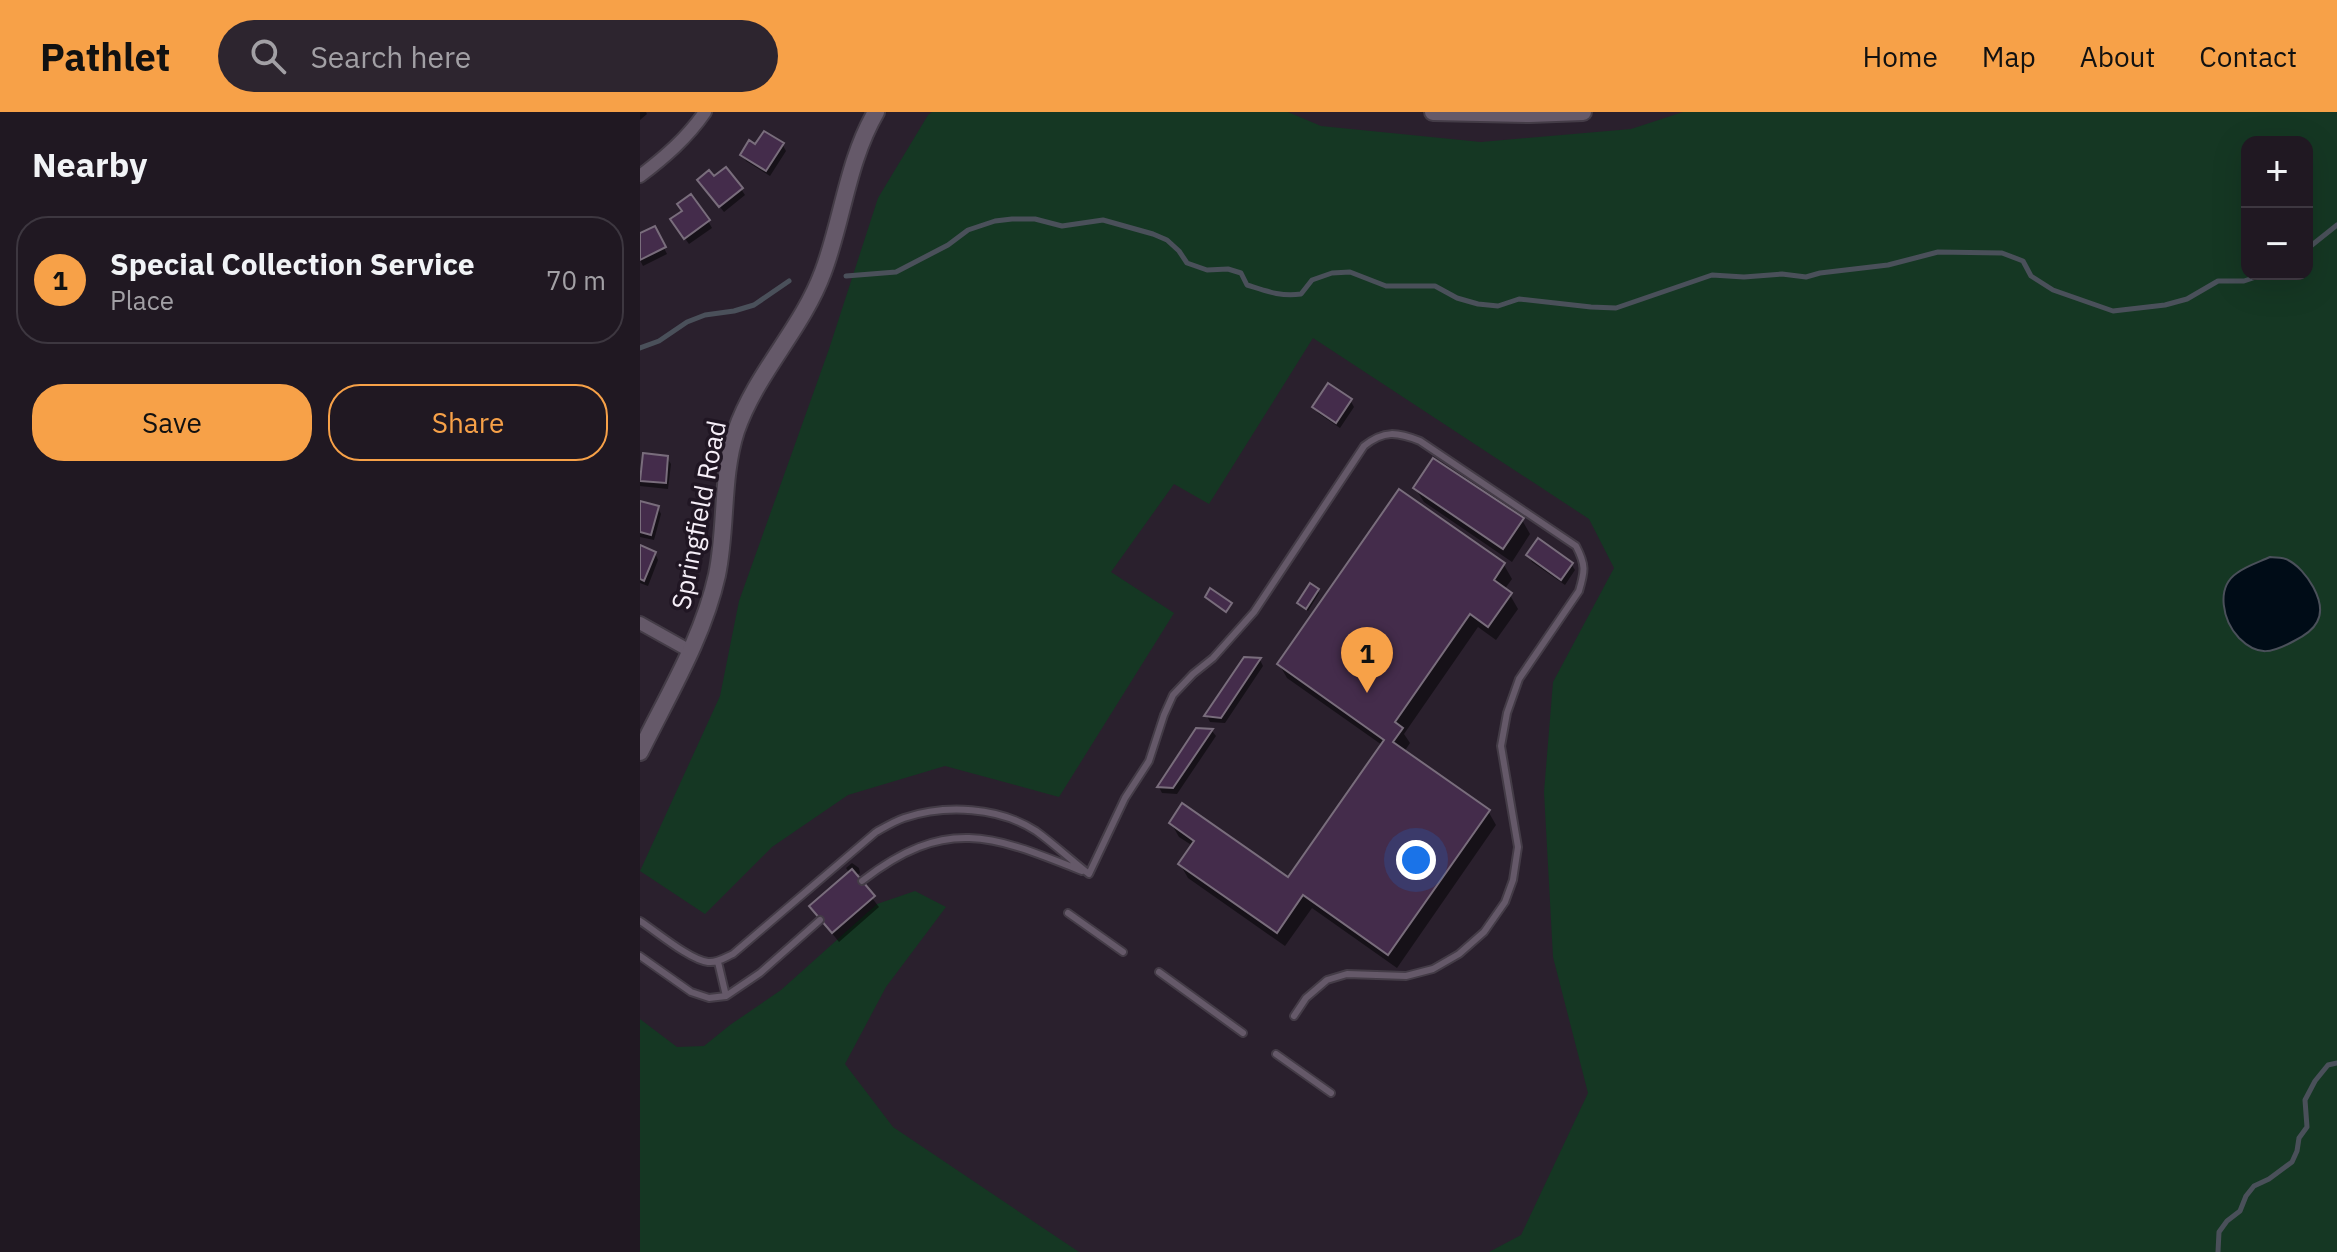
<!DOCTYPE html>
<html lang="en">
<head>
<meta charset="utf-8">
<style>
	:root { --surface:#201822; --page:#2d252f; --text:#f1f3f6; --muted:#a2a0a5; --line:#3d3740; --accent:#f7a148 }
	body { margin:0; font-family:"IBM Plex Sans",sans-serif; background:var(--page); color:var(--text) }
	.controls { position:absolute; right:24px; top:24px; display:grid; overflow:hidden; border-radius:16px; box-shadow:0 8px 32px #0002 }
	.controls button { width:72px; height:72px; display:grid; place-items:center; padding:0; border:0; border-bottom:2px solid var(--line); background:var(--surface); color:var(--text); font:40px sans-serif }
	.you { position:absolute; left:776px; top:748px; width:28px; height:28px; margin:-20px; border:6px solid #fff; border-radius:50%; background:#1a73e8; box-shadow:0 0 0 12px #1a73e833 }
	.badge { display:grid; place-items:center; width:52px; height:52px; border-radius:50%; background:var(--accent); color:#111; font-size:26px; font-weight:700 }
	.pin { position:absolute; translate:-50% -66px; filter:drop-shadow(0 2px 4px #0008) }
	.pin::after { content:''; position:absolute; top:42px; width:28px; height:24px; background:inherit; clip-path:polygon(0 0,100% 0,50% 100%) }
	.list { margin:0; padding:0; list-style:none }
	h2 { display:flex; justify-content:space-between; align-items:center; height:104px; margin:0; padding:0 32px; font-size:34px }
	h2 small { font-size:26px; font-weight:400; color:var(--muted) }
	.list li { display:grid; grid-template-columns:52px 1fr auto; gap:24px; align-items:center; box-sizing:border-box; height:128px; margin:0 16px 16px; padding:0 16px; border:2px solid var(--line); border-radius:32px }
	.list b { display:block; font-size:30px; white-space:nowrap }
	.list p { margin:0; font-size:26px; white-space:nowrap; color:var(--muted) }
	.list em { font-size:26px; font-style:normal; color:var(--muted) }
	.actions { display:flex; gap:16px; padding:24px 32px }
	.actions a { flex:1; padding:18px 0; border:2px solid var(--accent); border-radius:32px; text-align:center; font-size:28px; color:var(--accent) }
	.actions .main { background:var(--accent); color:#111 }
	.icon { flex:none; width:44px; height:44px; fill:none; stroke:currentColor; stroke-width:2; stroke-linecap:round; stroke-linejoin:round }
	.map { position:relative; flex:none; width:1697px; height:1140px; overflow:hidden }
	header { display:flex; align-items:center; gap:48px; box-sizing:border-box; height:112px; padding:0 40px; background:var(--accent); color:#111 }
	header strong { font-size:38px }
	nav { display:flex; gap:44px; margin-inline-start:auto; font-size:28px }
	.search { width:560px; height:72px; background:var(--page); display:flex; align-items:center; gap:20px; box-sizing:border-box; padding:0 28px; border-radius:44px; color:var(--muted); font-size:30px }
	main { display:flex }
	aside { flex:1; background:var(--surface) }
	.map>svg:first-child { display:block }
	.green { fill:#153723; fill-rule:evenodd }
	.water { fill:#000c17; stroke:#4a505a; stroke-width:2 }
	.shadow { fill:#0007 }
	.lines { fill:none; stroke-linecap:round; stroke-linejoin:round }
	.stream { stroke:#4a505a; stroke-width:5 }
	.building { fill:#442c4b; stroke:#796d7c; stroke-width:2 }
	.service-casing { stroke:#443c47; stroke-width:10 }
	.minor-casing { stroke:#443c47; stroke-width:16 }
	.tertiary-casing { stroke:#443c47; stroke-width:20 }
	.service { stroke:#655969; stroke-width:6 }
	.minor { stroke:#655969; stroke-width:12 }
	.tertiary { stroke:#655969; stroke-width:16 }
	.labels { text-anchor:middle; stroke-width:7; stroke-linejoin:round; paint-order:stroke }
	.street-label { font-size:26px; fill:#f6eff8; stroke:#201623 }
</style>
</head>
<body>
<header>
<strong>Pathlet</strong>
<div class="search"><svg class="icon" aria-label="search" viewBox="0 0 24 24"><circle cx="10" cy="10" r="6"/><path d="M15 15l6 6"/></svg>Search here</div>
<nav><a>Home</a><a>Map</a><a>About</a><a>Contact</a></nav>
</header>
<main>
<aside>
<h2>Nearby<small></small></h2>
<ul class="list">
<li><span class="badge">1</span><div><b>Special Collection Service</b><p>Place</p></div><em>70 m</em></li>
</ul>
<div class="actions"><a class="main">Save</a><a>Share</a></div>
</aside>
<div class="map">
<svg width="1697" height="1140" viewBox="0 0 1697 1140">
	<rect width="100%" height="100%" fill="#2a202d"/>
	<path class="green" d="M292,0H648L681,14L841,30L991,17L1043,0H1697V1140H849L881,1123L948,981L913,845L904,680L913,570L974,456L949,407L673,226L569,392L534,372L471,460L534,501L419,685L305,654L208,683L132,735L65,802L0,759L80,584L99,489L189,237L238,86L288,3ZM1607,30H1667V162H1607Z
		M275,779L306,795L246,875L205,952L253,1015L439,1140H0V907L37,935L64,934L90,913L141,878L237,792Z"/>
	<path class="water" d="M1630,445C1636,446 1643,445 1648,448C1666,457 1688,491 1677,510C1673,518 1662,525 1654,529C1632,541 1618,545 1599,526C1583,509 1575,476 1597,461C1606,454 1619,450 1630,445Z"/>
	<path class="shadow" d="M0,0H6L7,2L0,8Z
		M142,32L146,39L130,64L106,49L102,43L116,35Z
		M73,67L101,77L105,83L84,100L63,74Z
		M44,100L68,109L72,116L49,132L36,114Z
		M14,116L27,142L3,154L0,148V123Z
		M710,288L714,295L700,316L678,301L674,295Z
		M27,346L31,352L28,377L0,374V357L4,358Z
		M775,376L882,408L890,422L872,450L784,390Z
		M0,391L18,396L21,402L14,428L0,425Z
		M0,435L15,441L18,448L8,474L0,471Z
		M888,443L931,452L935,458L925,473L892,450Z
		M864,453L872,467L864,478L870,483L878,497L856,528L838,515L764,622L770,631L764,640L848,699L856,713L757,856L672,796L645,834L548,766L540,752L553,734L539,725L531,711L649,768L742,633L647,566L639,552Z
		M678,479L679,481L668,499L660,494L659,491Z
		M605,547L620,548L623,554L585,611L570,610L567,604Z
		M557,618L572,619L576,624L537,682L522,681L519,675Z
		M212,751L219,756L220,761L215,764L239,795L199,830L171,795L210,762L206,756Z"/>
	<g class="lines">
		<path class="stream" d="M1667,137L1697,113
			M206,164L256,160L308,133L328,118L355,109L372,107H395L422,114L463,108L513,122L527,128L539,139L547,151L567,158L588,157L601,161L607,173C626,179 641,185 661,182L672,168L692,161L710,160L746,174H795L817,186L838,192L858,194L879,187L951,195L976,196L1072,163L1104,165L1142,162L1166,165L1180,161L1248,153L1298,140L1362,141L1383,149L1391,164L1413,178L1473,199L1525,193L1547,187L1578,169H1604L1625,162
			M0,236L19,229L47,210L65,203L94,199L114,193L149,169
			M1578,1140L1579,1120L1587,1109L1600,1099L1606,1084L1614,1074L1629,1067L1652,1050L1657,1039L1659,1026L1667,1015L1665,988L1675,969L1688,953L1697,951"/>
	</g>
	<path class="building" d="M124,19L144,31L126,59L100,43L109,28L115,32Z
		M86,55L103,76L79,95L57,68L69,58L74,64Z
		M51,82L70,108L44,127L30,107L42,99L37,92Z
		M15,114L26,135L0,148V121Z
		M688,271L712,287L696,311L672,295Z
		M3,341L28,344L26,371L0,369Z
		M793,346L884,406L863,437L773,376Z
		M759,377L865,451L854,468L872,481L848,515L830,502L755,610L763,616L753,630L850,698L748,843L663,783L637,821L538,752L554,729L529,711L542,691L648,765L744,628L637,552Z
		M0,389L19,394L11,423L0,420Z
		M898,426L933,451L921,468L886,443Z
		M0,433L16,440L4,469L0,467Z
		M670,471L679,477L666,497L657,491Z
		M570,476L592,491L586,500L565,485Z
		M604,545L621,546L581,606L564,604Z
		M556,616L573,617L533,676L517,675Z
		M212,757L235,784L192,821L169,794Z"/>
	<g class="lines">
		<defs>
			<path id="service" d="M449,762L485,686L509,649L524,603L533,583L553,562L573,546L614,500L724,334C744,318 757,320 780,329L936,434C946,453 945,459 939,479L879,567L867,601L861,634L878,735L873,768L865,790L844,820L819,842L793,857L766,864L707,862L687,868L666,886L654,904
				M222,769C306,704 352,723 442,759
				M428,801L483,840
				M0,809C17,820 50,848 68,850C77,851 84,846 93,842L236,720C245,715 255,709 264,706C306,692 359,695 396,719C414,732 431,748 449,762
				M0,844L51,880L69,886L86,884L120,861L180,808
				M78,850L86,884
				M519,860L603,921
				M636,942L691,981"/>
			<path id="minor" d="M0,64C25,45 47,26 65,0
				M0,511L50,539"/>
			<path id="tertiary" d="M793,0L890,2L943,0
				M0,640C28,583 63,526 77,463C87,415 81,365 96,319C116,261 162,217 183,160C203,107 207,50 236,0"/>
		</defs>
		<use href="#service" class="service-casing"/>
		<use href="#minor" class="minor-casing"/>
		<use href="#tertiary" class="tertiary-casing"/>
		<use href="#service" class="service"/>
		<use href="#minor" class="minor"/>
		<use href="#tertiary" class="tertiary"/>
	</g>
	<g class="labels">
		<g class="street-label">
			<text transform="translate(59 403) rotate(-79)" y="9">Springfield Road</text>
		</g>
	</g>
</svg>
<div class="controls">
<button>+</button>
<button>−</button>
</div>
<div class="you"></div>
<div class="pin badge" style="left:727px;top:581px">1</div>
</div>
</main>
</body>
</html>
